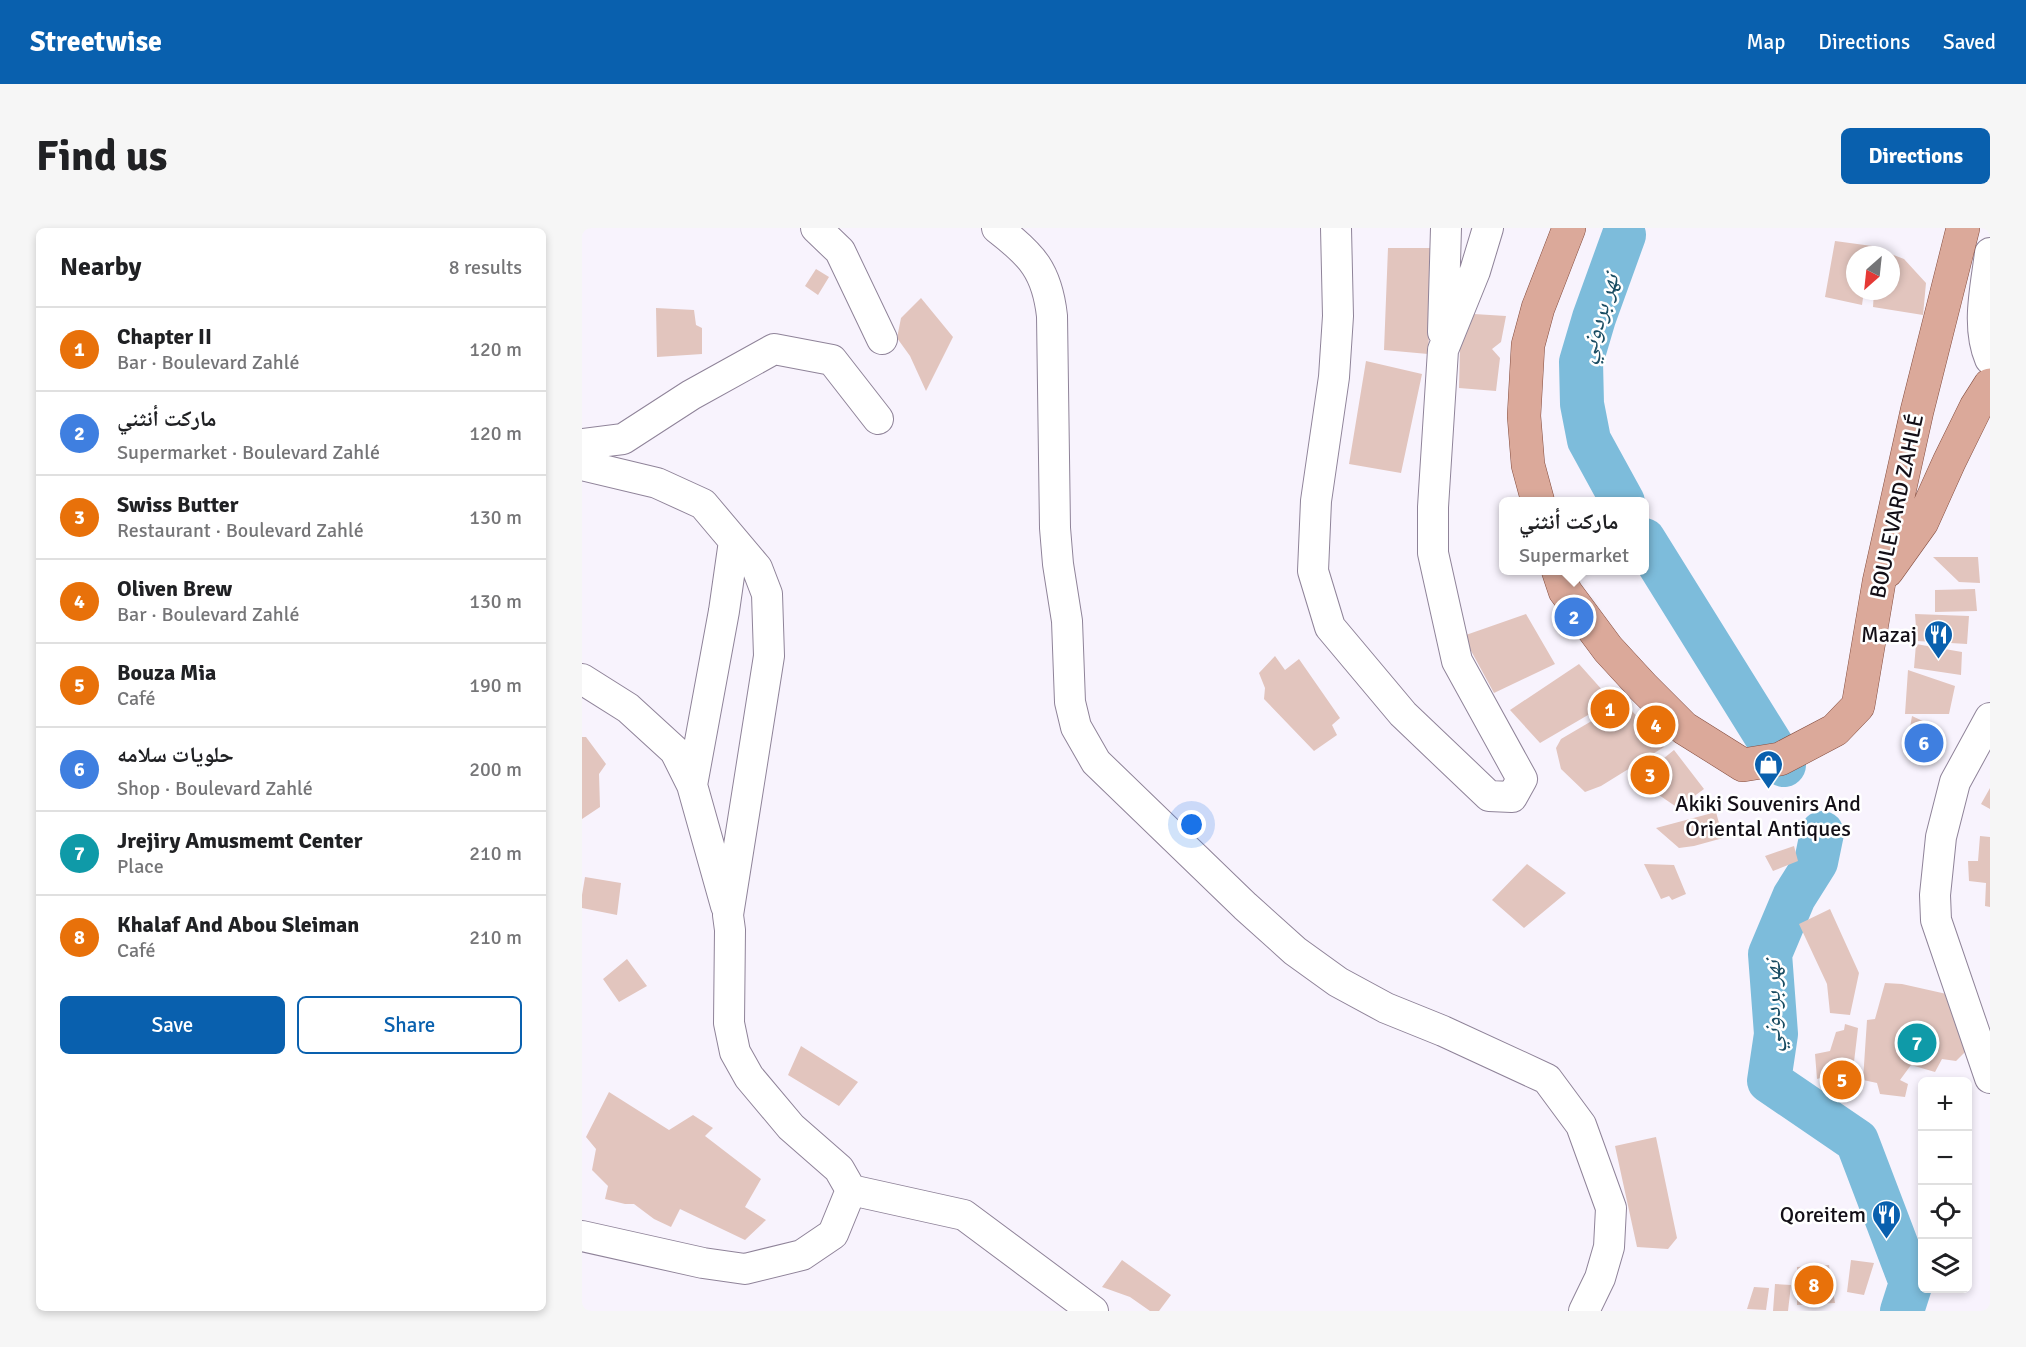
<!DOCTYPE html>
<html lang="en">
<head>
<meta charset="utf-8">
<style>
	:root { --surface:#fff; --page:#f6f6f6; --text:#202124; --muted:#757577; --line:#e0e0e0; --accent:#0960ae }
	body { margin:0; font-family:Signika,"Noto Naskh Arabic",sans-serif; background:var(--page); color:var(--text) }
	.controls { position:absolute; right:18px; bottom:18px; display:grid; overflow:hidden; border-radius:9px; box-shadow:0 3px 9px #0003 }
	.controls button { width:54px; height:54px; display:grid; place-items:center; padding:0; border:0; border-bottom:2px solid var(--line); background:var(--surface); color:var(--text); font:30px sans-serif }
	.compass { position:absolute; left:1264px; top:18px; width:54px; height:54px; border-radius:50%; background:var(--surface); box-shadow:0 3px 9px #0003; rotate:207deg }
	.you { position:absolute; left:610px; top:597px; width:21px; height:21px; margin:-15px; border:4px solid #fff; border-radius:50%; background:#1a73e8; box-shadow:0 0 0 9px #1a73e833 }
	.badge { display:grid; place-items:center; width:39px; height:39px; border-radius:50%; background:var(--accent); color:#fff; font-size:20px; font-weight:700 }
	.pin { position:absolute; translate:-50% -50%; border:3px solid #fff; box-shadow:0 2px 6px #0006 }
	.popup { position:absolute; left:917px; top:269px; width:150px; height:78px; box-sizing:border-box; display:grid; place-content:center; border-radius:9px; background:var(--surface); filter:drop-shadow(0 2px 4px #0005); font-size:20px; white-space:nowrap; color:var(--muted) }
	.popup b { font-size:22px; color:var(--text) }
	.popup::after { content:''; position:absolute; left:50%; top:100%; margin-left:-12px; border:12px solid transparent; border-top-color:var(--surface) }
	.list { margin:0; padding:0; list-style:none }
	h2 { display:flex; justify-content:space-between; align-items:center; height:78px; margin:0; padding:0 24px; font-size:26px }
	h2 small { font-size:20px; font-weight:400; color:var(--muted) }
	.list li { display:grid; grid-template-columns:39px 1fr auto; gap:18px; align-items:center; box-sizing:border-box; height:84px; padding:0 24px; border-top:2px solid var(--line) }
	.list b { display:block; font-size:22px; white-space:nowrap }
	.list p { margin:0; font-size:20px; white-space:nowrap; color:var(--muted) }
	.list em { font-size:20px; font-style:normal; color:var(--muted) }
	.actions { display:flex; gap:12px; padding:18px 24px }
	.actions a { flex:1; padding:14px 0; border:2px solid var(--accent); border-radius:9px; text-align:center; font-size:21px; color:var(--accent) }
	.actions .main { background:var(--accent); color:#fff }
	.icon { flex:none; width:33px; height:33px; fill:none; stroke:currentColor; stroke-width:2; stroke-linecap:round; stroke-linejoin:round }
	.map { position:relative; flex:none; width:1408px; height:1083px; overflow:hidden; border-radius:9px }
	header { display:flex; align-items:center; gap:36px; box-sizing:border-box; height:84px; padding:0 30px; background:var(--accent); color:#fff }
	header strong { font-size:28px }
	nav { display:flex; gap:33px; margin-inline-start:auto; font-size:21px }
	.intro { display:flex; align-items:center; justify-content:space-between; box-sizing:border-box; height:144px; padding:0 36px }
	h1 { margin:0; font-size:42px }
	.button { padding:15px 27px; border-radius:9px; background:var(--accent); color:#fff; font-size:21px; font-weight:700 }
	main { display:flex; gap:36px; padding:0 36px }
	aside { flex:1; background:var(--surface); border-radius:9px; box-shadow:0 3px 9px #0003 }
	.map>svg:first-child { display:block }
	.lines { fill:none; stroke-linecap:round; stroke-linejoin:round }
	.river { stroke:#7dbcdb; stroke-width:44 }
	.building { fill:#e2c5be }
	.minor-casing { stroke:#8f8399; stroke-width:32 }
	.major-casing { stroke:#854e40; stroke-width:34 }
	.minor { stroke:#fff; stroke-width:30 }
	.major { stroke:#dba99a; stroke-width:33 }
	.labels { text-anchor:middle; stroke-width:5; stroke-linejoin:round; paint-order:stroke }
	.street-label { font-size:22px; fill:#130f17; stroke:#fff }
	.poi-label { font-size:22px; fill:#130f17; stroke:#fff; text-anchor:end }
	.water-label { font-size:24px; font-style:italic; fill:#194c62; stroke:#fff }
</style>
</head>
<body>
<header>
<strong>Streetwise</strong>
<nav><a>Map</a><a>Directions</a><a>Saved</a></nav>
</header>
<div class="intro"><h1>Find us</h1><a class="button">Directions</a></div>
<main>
<aside>
<h2>Nearby<small>8 results</small></h2>
<ul class="list">
<li><span class="badge" style="background:#e8710a">1</span><div><b>Chapter II</b><p>Bar · Boulevard Zahlé</p></div><em>120 m</em></li>
<li><span class="badge" style="background:#3f7fe0">2</span><div><b>ماركت أنثني</b><p>Supermarket · Boulevard Zahlé</p></div><em>120 m</em></li>
<li><span class="badge" style="background:#e8710a">3</span><div><b>Swiss Butter</b><p>Restaurant · Boulevard Zahlé</p></div><em>130 m</em></li>
<li><span class="badge" style="background:#e8710a">4</span><div><b>Oliven Brew</b><p>Bar · Boulevard Zahlé</p></div><em>130 m</em></li>
<li><span class="badge" style="background:#e8710a">5</span><div><b>Bouza Mia</b><p>Café</p></div><em>190 m</em></li>
<li><span class="badge" style="background:#3f7fe0">6</span><div><b>حلويات سلامه</b><p>Shop · Boulevard Zahlé</p></div><em>200 m</em></li>
<li><span class="badge" style="background:#0f9aa8">7</span><div><b>Jrejiry Amusmemt Center</b><p>Place</p></div><em>210 m</em></li>
<li><span class="badge" style="background:#e8710a">8</span><div><b>Khalaf And Abou Sleiman</b><p>Café</p></div><em>210 m</em></li>
</ul>
<div class="actions"><a class="main">Save</a><a>Share</a></div>
</aside>
<div class="map">
<svg width="1408" height="1083" viewBox="0 0 1408 1083">
	<rect width="100%" height="100%" fill="#f8f3fd"/>
	<g class="lines">
		<path class="river" d="M1041,274L1007,212L1000,176L999,134L1012,90L1042,7
			M1062,312L1202,537
			M1240,605L1234,634L1212,669L1188,726L1194,806L1187,853L1275,913L1329,1055L1320,1083"/>
	</g>
	<path class="building" d="M1253,13L1290,18L1288,27H1273V63H1282L1280,77L1243,69Z
		M806,20H852L846,126L802,122Z
		M1309,26L1322,31L1344,55L1341,87L1291,79L1292,63H1309Z
		M234,41L247,49L236,67L223,58Z
		M339,70L371,109L344,163L328,128L315,110L319,90Z
		M74,80L112,82L114,97L120,100V126L75,129Z
		M892,86L924,88L919,114L910,121L918,130L914,163L877,160L878,120L880,102Z
		M784,133L840,146L819,245L767,236Z
		M1351,329H1396L1398,355L1377,354Z
		M1393,361L1395,383L1353,384V362Z
		M944,386L973,436L912,465L881,408Z
		M1333,386L1387,388L1385,416L1335,413Z
		M1334,416L1380,424L1379,447L1332,440Z
		M693,428L703,442L717,431L758,490L750,497L755,507L732,523L682,471L683,460L677,445Z
		M997,436L1030,473L958,515L928,482Z
		M1326,442L1373,458L1367,486H1323Z
		M1042,474L1082,519L1019,558L1003,564L979,541L974,520L979,511Z
		M1330,488L1360,502L1357,530L1323,528Z
		M0,509H4L24,536L17,546L18,579L0,591Z
		M1092,522L1122,561L1096,580L1055,552Z
		M1408,560V581L1399,576Z
		M1134,584L1141,610L1112,618L1097,620L1074,600Z
		M1398,608L1408,609V679L1403,678L1404,655L1387,653L1386,633H1396Z
		M1212,618L1216,633L1191,643L1183,628Z
		M945,636L984,665L942,700L910,672Z
		M1062,636L1092,637L1104,666L1090,672L1087,668L1079,671Z
		M3,649L39,655L35,687L0,680V667Z
		M1248,681L1277,745L1268,787L1248,785L1245,756L1217,696Z
		M45,731L65,758L37,774L21,751Z
		M1303,755L1320,756L1369,767L1386,821L1374,833L1360,831L1353,844L1329,837L1318,852L1326,856L1323,869L1298,866L1295,855L1281,852L1285,792L1293,791Z
		M1263,796L1276,800L1270,851L1249,847L1235,851L1233,826L1248,823L1254,804L1262,802Z
		M219,818L276,854L257,878L206,847Z
		M27,864L87,902L111,887L131,900L123,908L179,951L163,979L184,992L163,1012L98,981L89,999L72,991L52,976H43L23,971L26,958L10,942L14,921L4,909Z
		M1074,909L1095,1010L1086,1021L1055,1019L1033,918Z
		M540,1032L589,1067L577,1083H568L548,1069L520,1059Z
		M1269,1032L1292,1035L1282,1067L1265,1064Z
		M1247,1037L1253,1075L1215,1077V1039Z
		M1193,1056L1209,1057L1206,1083H1191Z
		M1172,1059L1187,1060L1184,1082L1165,1081Z"/>
	<g class="lines">
		<defs>
			<path id="minor" d="M234,0L258,23L300,111
				M415,0C450,27 465,43 470,88L473,300L476,336L485,393L488,474L494,499L514,534L663,678L713,723L756,754L804,780L861,803L965,851L999,897L1029,980L1027,1019L1018,1050L1002,1083
				M754,0L756,88L752,149L734,273L731,343L748,399L821,486L907,568L930,569L940,551L875,433L851,325V279L861,122L893,43L906,0
				M1408,25C1404,59 1394,98 1408,131
				M861,104L864,0
				M0,216L41,211L109,167L192,121L250,132L296,191
				M0,237L75,255L121,276L175,340L185,366L187,428L146,687L148,702L147,795L153,824L167,849L209,899L257,941L269,962L251,1006L220,1027L163,1041L121,1035L0,1008
				M0,451L46,480L93,523L110,557L144,678
				M1408,490L1373,554L1359,609L1353,667L1354,692L1408,850
				M110,557L142,383L152,313
				M269,962L382,987L511,1083"/>
			<path id="major" d="M956,274L946,237L942,188L946,117L956,80L987,0
				M976,342L983,363L1026,421L1061,459L1102,500L1161,537L1198,531L1253,502L1276,478L1297,354L1335,183L1381,0
				M1305,343L1340,294L1367,234L1394,179L1408,157"/>
		</defs>
		<use href="#minor" class="minor-casing"/>
		<use href="#major" class="major-casing"/>
		<use href="#minor" class="minor"/>
		<use href="#major" class="major"/>
	</g>
	<defs>
		<symbol id="restaurant-pin" viewBox="-11 -11 22 30"><path d="M0 17L-7.5 6A9.5 9.5 0 1 1 7.5 6Z" fill="#0960ae" stroke="#fff"/><path d="M-5-6h1v4h1v-4h1v4h1v-4h1v5L-1.5 .5V6h-2V.5L-5-1ZM5-6V6H3V1.5H1.5Q1.5-4 5-6Z" fill="#fff"/></symbol>
		<symbol id="shop-pin" viewBox="-11 -11 22 30"><path d="M0 17L-7.5 6A9.5 9.5 0 1 1 7.5 6Z" fill="#0960ae" stroke="#fff"/><path d="M-5-2.5h2.3a2.7 3.5 0 0 1 5.4 0H5L5.5 6h-11ZM-1.5-2.5h3a1.5 2.3 0 0 0-3 0Z" fill="#fff"/></symbol>
	</defs>
	<g fill-rule="evenodd">
		<use href="#restaurant-pin" x="1340" y="390" width="33" height="45"/>
		<use href="#shop-pin" x="1170" y="520" width="33" height="45"/>
		<use href="#restaurant-pin" x="1288" y="970" width="33" height="45"/>
	</g>
	<g class="labels">
		<g class="street-label">
			<text transform="translate(1314 278) rotate(-78)" y="8">BOULEVARD ZAHLÉ</text>
		</g>
		<g class="poi-label">
			<text x="1335" y="414">Mazaj</text>
			<text x="1186" y="583" text-anchor="middle">Akiki Souvenirs And<tspan x="1186" dy="25">Oriental Antiques</tspan></text>
			<text x="1284" y="994">Qoreitem</text>
		</g>
		<g class="water-label">
			<text transform="translate(1016 90) rotate(-73)" y="8">نهر بردوني</text>
			<text transform="translate(1190 778) rotate(-90)" y="8">نهر بردوني</text>
		</g>
	</g>
</svg>
<div class="controls">
<button>+</button>
<button>−</button>
<button><svg class="icon" aria-label="locate" viewBox="0 0 24 24"><circle cx="12" cy="12" r="6"/><path d="M12 2v4M12 18v4M2 12h4M18 12h4"/></svg></button>
<button><svg class="icon" aria-label="layers" viewBox="0 0 24 24"><path d="M12 4l9 5-9 5-9-5zM3 14l9 5 9-5"/></svg></button>
</div>
<svg class="compass" viewBox="-18 -18 36 36"><path d="M0-13l5 13h-10z" fill="#e53935"/><path d="M0 13l5-13h-10z" fill="#757577"/></svg>
<div class="you"></div>
<div class="pin badge" style="left:1028px;top:481px;background:#e8710a">1</div>
<div class="pin badge" style="left:992px;top:389px;background:#3f7fe0">2</div>
<div class="popup"><b>ماركت أنثني</b>Supermarket</div>
<div class="pin badge" style="left:1068px;top:547px;background:#e8710a">3</div>
<div class="pin badge" style="left:1074px;top:497px;background:#e8710a">4</div>
<div class="pin badge" style="left:1260px;top:852px;background:#e8710a">5</div>
<div class="pin badge" style="left:1342px;top:515px;background:#3f7fe0">6</div>
<div class="pin badge" style="left:1335px;top:815px;background:#0f9aa8">7</div>
<div class="pin badge" style="left:1232px;top:1057px;background:#e8710a">8</div>
</div>
</main>
</body>
</html>
